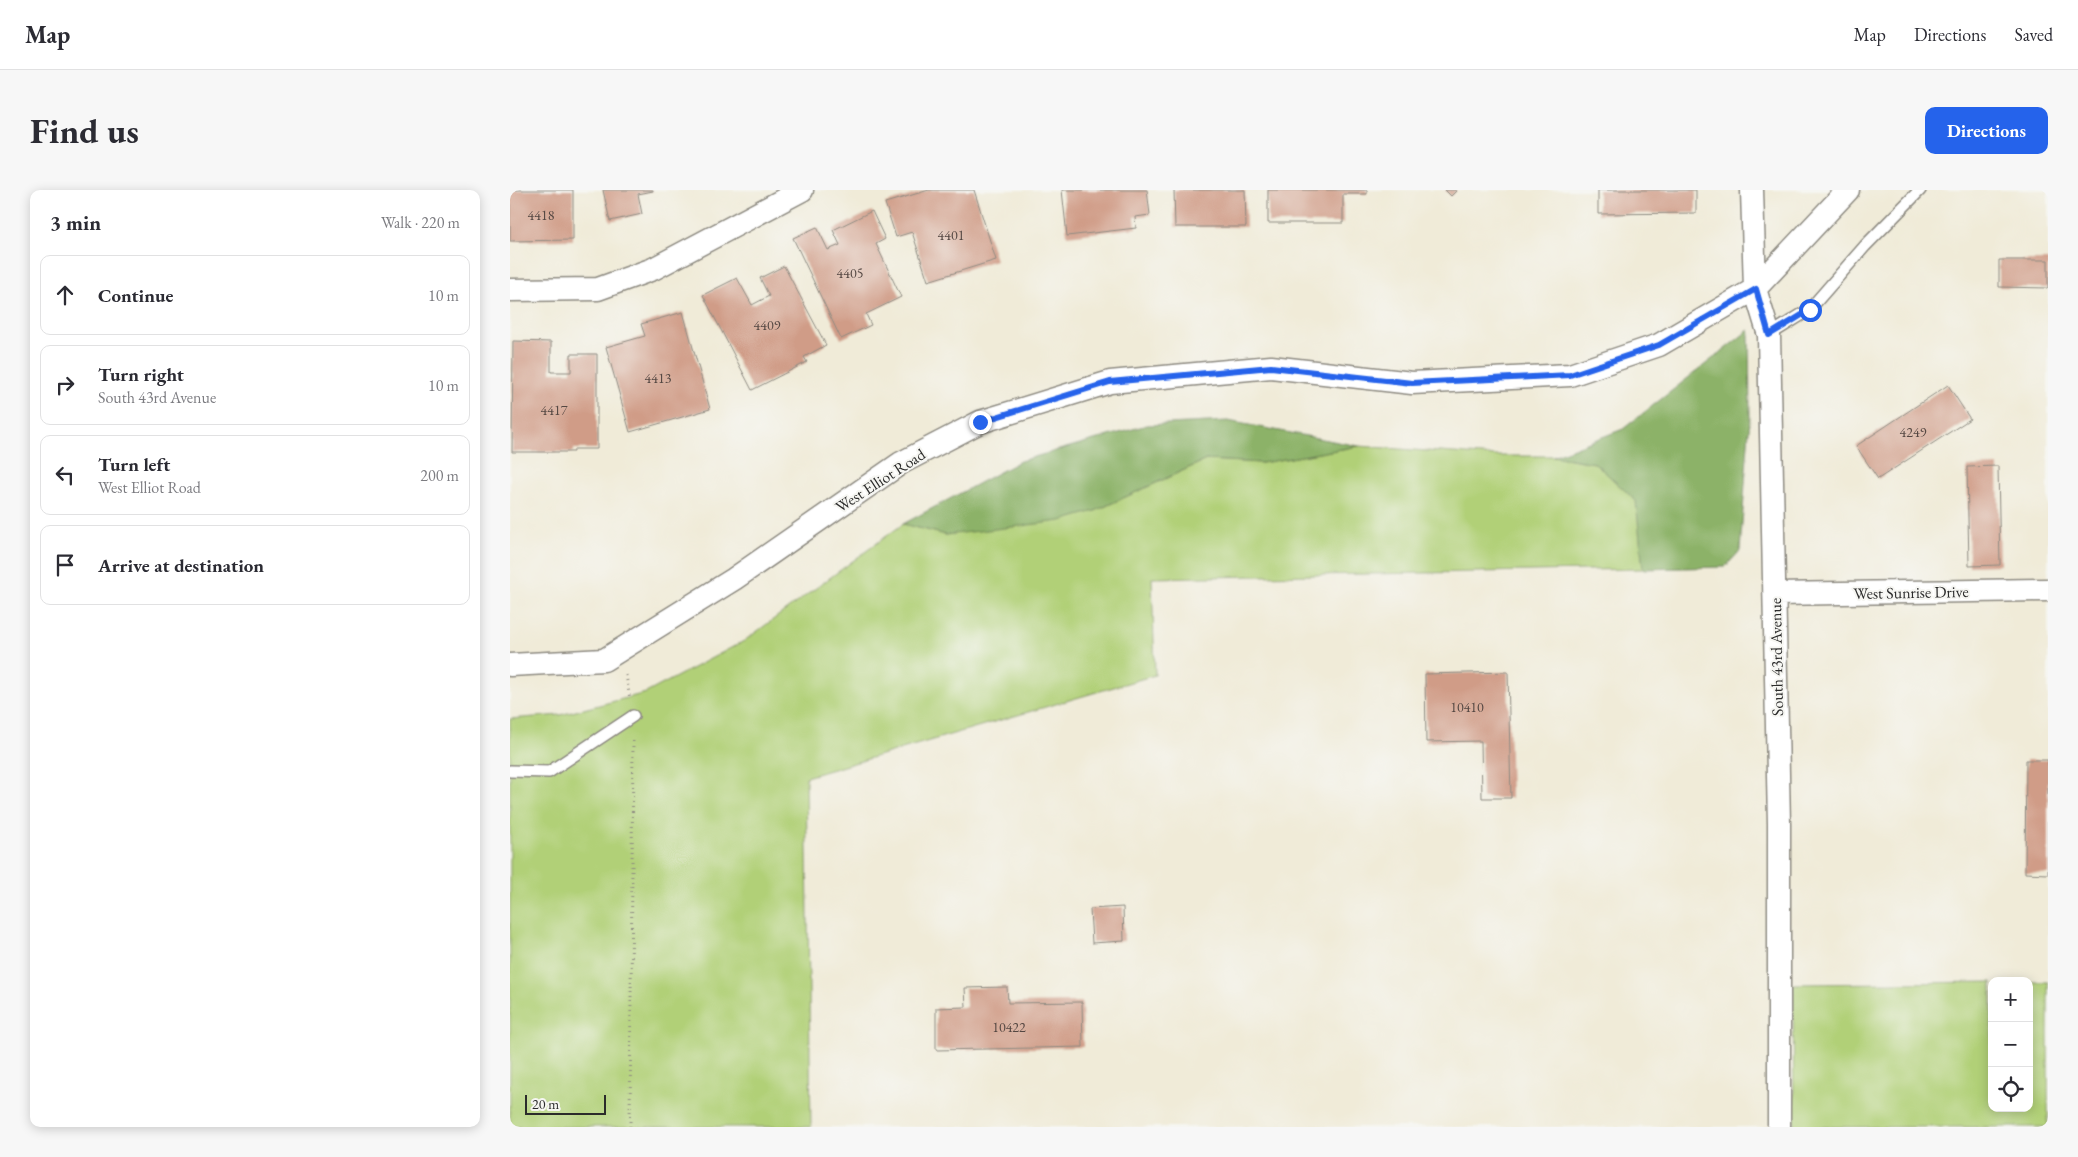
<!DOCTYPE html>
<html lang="en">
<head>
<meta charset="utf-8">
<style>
	:root { --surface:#fff; --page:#f7f7f7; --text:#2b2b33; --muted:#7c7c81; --line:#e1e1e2; --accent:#2563eb }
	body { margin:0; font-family:"EB Garamond",serif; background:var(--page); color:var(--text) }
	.controls { position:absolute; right:15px; bottom:15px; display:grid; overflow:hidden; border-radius:10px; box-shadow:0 2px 12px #0003 }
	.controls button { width:45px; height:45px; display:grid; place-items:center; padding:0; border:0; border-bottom:1px solid var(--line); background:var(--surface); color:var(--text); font:25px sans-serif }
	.scale { position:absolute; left:15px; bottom:12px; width:81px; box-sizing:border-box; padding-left:5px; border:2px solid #2b2b2b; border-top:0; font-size:14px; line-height:18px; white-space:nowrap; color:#2b2b2b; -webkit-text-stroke:4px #f6f6f2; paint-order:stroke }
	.stop { position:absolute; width:15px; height:15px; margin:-11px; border:4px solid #2563eb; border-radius:50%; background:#fff }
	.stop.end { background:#2563eb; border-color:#fff; box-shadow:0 1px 5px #0008 }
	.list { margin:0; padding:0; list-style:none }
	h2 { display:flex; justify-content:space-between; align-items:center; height:65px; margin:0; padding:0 20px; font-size:21px }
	h2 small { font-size:16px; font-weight:400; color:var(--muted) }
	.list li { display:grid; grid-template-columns:32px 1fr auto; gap:15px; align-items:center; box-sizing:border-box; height:80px; margin:0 10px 10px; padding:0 10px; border:1px solid var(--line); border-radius:10px }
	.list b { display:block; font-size:19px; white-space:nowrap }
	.list p { margin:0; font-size:16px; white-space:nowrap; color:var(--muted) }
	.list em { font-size:16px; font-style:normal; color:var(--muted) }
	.icon { flex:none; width:28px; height:28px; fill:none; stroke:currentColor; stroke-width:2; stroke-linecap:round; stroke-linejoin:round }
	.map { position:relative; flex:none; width:1538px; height:937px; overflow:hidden; border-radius:10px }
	header { display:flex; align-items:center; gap:30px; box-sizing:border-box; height:70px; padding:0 25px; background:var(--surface); border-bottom:1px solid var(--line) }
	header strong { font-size:24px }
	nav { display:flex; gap:28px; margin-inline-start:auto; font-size:18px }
	.intro { display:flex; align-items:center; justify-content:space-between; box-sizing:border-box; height:120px; padding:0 30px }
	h1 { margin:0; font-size:35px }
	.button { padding:12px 22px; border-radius:10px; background:var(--accent); color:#fff; font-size:18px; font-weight:700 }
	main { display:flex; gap:30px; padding:0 30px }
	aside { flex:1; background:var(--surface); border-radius:10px; box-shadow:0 2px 12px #0003 }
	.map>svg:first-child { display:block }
	.green { fill:#b1d077; stroke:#6e7e51 }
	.forest { fill:#8cb268; stroke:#5c6e4a }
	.building { fill:#d09c87 }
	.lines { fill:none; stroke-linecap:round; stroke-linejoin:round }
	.lane-casing { stroke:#8e8b82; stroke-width:14 }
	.street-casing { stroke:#8e8b82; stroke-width:25 }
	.path { stroke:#8e8b82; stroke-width:3; stroke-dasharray:1 4; stroke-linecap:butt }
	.lane { stroke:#fff; stroke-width:11 }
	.street { stroke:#fff; stroke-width:22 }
	.route { stroke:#2563eb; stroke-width:6 }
	.labels { text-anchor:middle; stroke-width:4; stroke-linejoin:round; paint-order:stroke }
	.number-label { font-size:14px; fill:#544742 }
	.street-label { font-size:16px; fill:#2b2b2b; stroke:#f6f6f2 }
</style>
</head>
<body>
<header>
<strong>Map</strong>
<nav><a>Map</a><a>Directions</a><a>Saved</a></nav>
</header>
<div class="intro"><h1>Find us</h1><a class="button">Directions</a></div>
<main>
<aside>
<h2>3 min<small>Walk · 220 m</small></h2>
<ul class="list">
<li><svg class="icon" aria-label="ahead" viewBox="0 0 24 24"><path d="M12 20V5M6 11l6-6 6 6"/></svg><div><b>Continue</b></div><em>10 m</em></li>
<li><svg class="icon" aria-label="right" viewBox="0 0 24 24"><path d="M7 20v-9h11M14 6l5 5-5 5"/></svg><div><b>Turn right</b><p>South 43rd Avenue</p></div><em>10 m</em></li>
<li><svg class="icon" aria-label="left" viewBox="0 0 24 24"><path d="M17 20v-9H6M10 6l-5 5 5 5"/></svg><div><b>Turn left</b><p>West Elliot Road</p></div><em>200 m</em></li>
<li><svg class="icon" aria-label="arrive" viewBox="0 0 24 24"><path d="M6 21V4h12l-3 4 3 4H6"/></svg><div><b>Arrive at destination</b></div></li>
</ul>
</aside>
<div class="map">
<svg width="1538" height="937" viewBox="0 0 1538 937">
	<rect width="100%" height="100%" fill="#f6f6f2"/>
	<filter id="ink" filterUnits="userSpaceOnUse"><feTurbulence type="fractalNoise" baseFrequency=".02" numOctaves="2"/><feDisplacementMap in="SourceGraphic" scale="10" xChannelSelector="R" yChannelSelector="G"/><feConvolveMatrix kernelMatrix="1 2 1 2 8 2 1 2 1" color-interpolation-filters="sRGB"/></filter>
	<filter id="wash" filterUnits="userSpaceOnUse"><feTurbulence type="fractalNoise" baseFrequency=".0096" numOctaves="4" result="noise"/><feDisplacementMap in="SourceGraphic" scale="20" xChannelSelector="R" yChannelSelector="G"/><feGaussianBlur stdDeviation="1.12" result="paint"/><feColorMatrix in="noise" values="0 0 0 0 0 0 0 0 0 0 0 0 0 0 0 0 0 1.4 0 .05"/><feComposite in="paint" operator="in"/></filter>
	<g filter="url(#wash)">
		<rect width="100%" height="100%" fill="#f0ebd8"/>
		<path class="green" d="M849,256L985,266H1043L1085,273L1127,311L1133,379L642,388L645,485L296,587L301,937H0V529L50,525L136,503L234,451L393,334L436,345L585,321L696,270L752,273Z
			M1482,792V918H1519V792H1538V937H1284L1283,794Z"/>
		<path class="forest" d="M1239,140L1240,227L1230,361L1215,377L1133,379L1126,311L1085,273L1043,266L1113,239Z
			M718,231L849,256L752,273L696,270L585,321L551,331L436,345L393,334L510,271L637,235Z"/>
		<g id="blocks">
			<path class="building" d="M0,0H63V50L0,51Z
				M93,0H143V1L128,4L132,24L100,31Z
				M419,0H464L486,70L418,91L402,42L386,47L375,13Z
				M552,0H637L640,25L625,27L626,38L557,46Z
				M664,0H735L736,37H665Z
				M758,0H857V4H833V33H758Z
				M935,0H947L941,6Z
				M1088,0H1186V23L1088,24Z
				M362,21L375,49L366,54L391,107L356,124L361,135L331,149L283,48L307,37L318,60L330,55L323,40Z
				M1489,70H1538V98L1489,97Z
				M274,76L316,155L294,167L297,172L242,200L193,105L227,88L242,115L259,106L250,88Z
				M173,122L200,219L120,242L96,157L135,146L131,134Z
				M3,151L41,152V182H61V164H87V259H64V262H2Z
				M1438,195L1460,229L1368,289L1346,256Z
				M1488,276L1490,375L1459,376L1457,277Z
				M998,482L1001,608H972L971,551L916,552L915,484Z
				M1516,570H1538V684L1515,683Z
				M613,717L614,751L582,753L580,719Z
				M497,797L498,813L572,812L573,857L426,860V818L456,817L455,798Z"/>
		</g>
	</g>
	<g filter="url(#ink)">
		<use href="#blocks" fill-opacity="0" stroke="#8e8b82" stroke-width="1"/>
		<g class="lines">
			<defs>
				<path id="lane" d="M1259,145L1299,120L1355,56L1410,0
					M0,581L39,582L123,526"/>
				<path id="street" d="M1242,0L1245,99L1259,145L1269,634V937
					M0,100L88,99L143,79L292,0
					M1265,404L1538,400
					M0,475L94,470L224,389L391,273L470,232L600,192L761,177L902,193L1060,185L1149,155L1245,99L1338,0"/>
			</defs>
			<use href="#lane" class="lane-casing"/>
			<use href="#street" class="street-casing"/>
			<path class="path" d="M116,485L120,509
				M120,937L123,550"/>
			<use href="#lane" class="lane"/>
			<use href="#street" class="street"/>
		</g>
	</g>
	<g class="lines" filter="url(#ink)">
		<path class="route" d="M470,232L600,192L761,177L902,193L1060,185L1149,155L1246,99L1259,145L1300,120"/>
	</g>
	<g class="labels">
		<g class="number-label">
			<text x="31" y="30">4418</text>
			<text x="441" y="50">4401</text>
			<text x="340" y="88">4405</text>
			<text x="257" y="140">4409</text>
			<text x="148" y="193">4413</text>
			<text x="44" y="225">4417</text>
			<text x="1403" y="247">4249</text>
			<text x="957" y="522">10410</text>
			<text x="499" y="842">10422</text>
		</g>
		<g class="street-label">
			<text transform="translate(370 290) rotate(-33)" y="6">West Elliot Road</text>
			<text transform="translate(1401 402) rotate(-1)" y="6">West Sunrise Drive</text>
			<text transform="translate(1266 467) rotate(-91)" y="6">South 43rd Avenue</text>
		</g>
	</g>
</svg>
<div class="controls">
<button>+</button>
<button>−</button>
<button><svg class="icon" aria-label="locate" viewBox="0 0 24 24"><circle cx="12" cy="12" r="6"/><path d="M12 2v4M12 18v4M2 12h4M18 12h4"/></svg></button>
</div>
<div class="scale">20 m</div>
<div class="stop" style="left:1300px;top:120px"></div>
<div class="stop end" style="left:470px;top:232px"></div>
</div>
</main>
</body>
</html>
